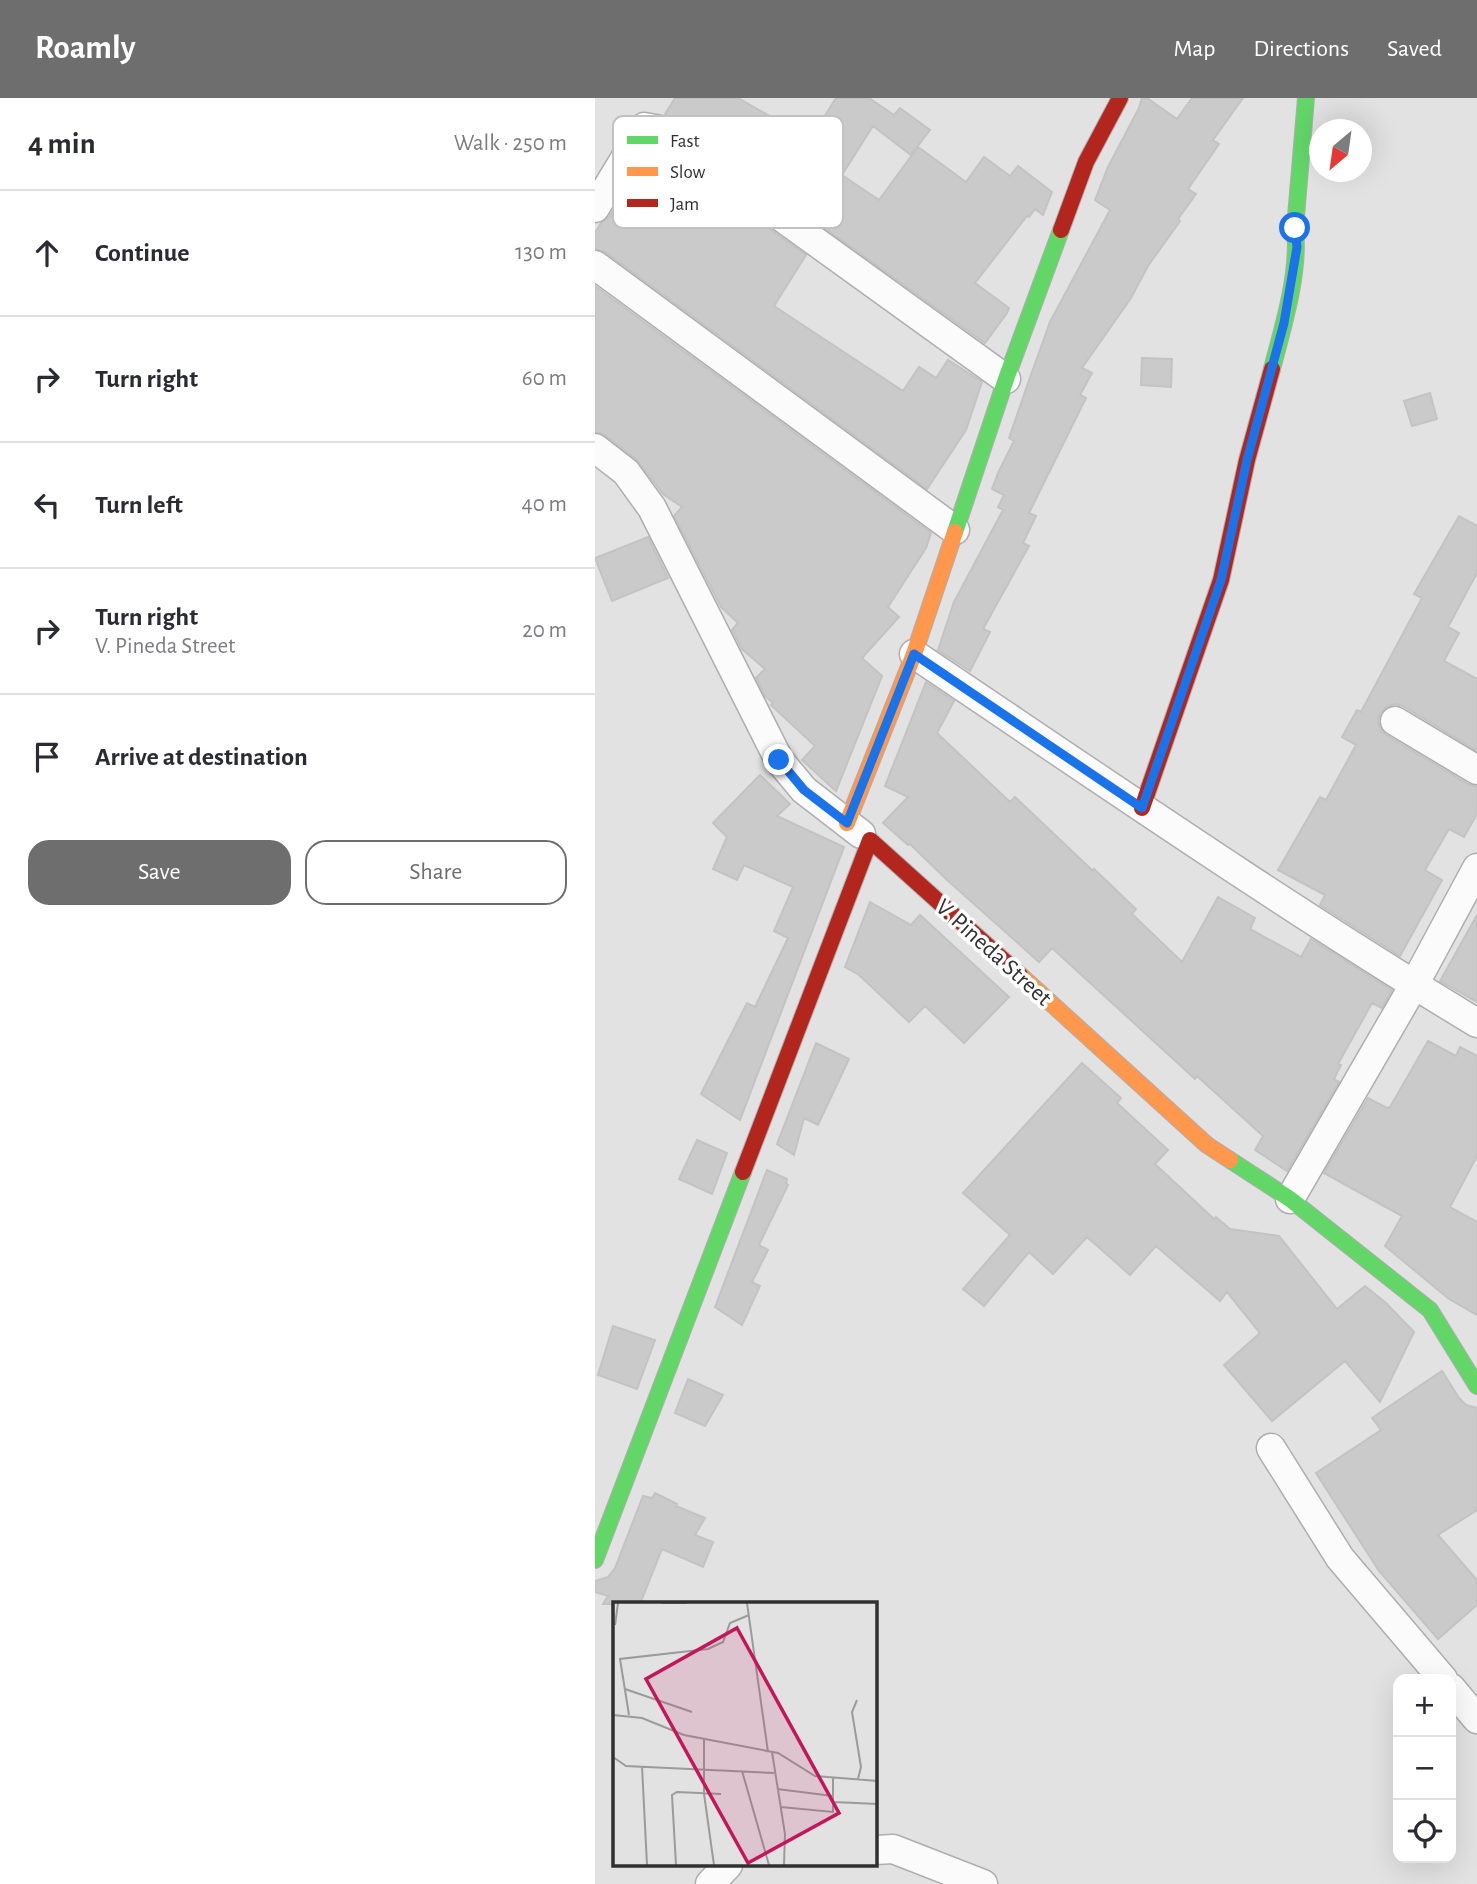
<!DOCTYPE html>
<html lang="en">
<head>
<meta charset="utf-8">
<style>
	:root { --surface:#fff; --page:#f7f7f7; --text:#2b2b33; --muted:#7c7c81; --line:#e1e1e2; --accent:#6e6e6f }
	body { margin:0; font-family:"Alegreya Sans",sans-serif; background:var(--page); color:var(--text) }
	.controls { position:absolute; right:21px; bottom:21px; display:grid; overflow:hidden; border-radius:14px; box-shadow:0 7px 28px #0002 }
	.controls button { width:63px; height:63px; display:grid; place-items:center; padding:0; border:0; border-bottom:2px solid var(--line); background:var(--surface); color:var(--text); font:35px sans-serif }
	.compass { position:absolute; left:714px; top:21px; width:63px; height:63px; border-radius:50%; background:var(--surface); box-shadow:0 7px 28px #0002; rotate:209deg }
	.stop { position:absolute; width:21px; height:21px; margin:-16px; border:5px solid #1a73e8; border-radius:50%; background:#fff }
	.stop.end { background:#1a73e8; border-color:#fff; box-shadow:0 2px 7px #0008 }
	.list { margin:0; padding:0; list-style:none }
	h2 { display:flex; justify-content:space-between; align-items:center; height:91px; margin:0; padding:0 28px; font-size:30px }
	h2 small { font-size:23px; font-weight:400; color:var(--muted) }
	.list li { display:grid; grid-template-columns:46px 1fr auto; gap:21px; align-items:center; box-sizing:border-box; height:126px; padding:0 28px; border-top:2px solid var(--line) }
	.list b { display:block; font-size:26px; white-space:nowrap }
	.list p { margin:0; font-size:23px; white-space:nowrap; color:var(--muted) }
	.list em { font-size:23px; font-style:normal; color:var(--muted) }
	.actions { display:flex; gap:14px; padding:21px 28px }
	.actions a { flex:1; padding:16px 0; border:2px solid var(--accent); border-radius:21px; text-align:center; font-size:24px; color:var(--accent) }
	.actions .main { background:var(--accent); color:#fff }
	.icon { flex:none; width:38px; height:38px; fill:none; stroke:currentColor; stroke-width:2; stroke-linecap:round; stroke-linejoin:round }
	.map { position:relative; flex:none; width:882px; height:1786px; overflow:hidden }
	header { display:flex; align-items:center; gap:42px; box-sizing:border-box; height:98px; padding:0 35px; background:var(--accent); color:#fff }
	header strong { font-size:33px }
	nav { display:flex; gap:38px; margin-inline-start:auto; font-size:24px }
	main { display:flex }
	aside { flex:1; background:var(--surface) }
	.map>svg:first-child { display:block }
	.building { fill:#cacaca; stroke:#c3c3c4; stroke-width:2 }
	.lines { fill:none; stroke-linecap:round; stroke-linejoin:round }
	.street-casing { stroke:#aeaeaf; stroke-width:31 }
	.fast-casing { stroke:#aeaeaf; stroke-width:18 }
	.slow-casing { stroke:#aeaeaf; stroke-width:18 }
	.jam-casing { stroke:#aeaeaf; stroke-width:18 }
	.street { stroke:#fbfbfb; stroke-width:28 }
	.fast { stroke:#63d668; stroke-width:16 }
	.slow { stroke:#ff974d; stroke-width:16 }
	.jam { stroke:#b3261e; stroke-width:16 }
	.route { stroke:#1a73e8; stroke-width:9 }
	.labels { text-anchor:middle; stroke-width:7; stroke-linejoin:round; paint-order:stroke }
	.street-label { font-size:24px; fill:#303030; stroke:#fff }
	.inset-road { fill:none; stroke:#9b9b9b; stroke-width:2 }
	.view { fill:#c2185b; fill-opacity:0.15; stroke:#c2185b; stroke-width:3.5 }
	.inset-edge { fill:none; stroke:#303030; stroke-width:3.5 }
	.key { fill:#fff; stroke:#c1c1c1; stroke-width:2 }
	.key-label { font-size:19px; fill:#303030 }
</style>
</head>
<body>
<header>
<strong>Roamly</strong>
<nav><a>Map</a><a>Directions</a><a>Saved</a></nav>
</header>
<main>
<aside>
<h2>4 min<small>Walk · 250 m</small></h2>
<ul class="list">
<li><svg class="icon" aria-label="ahead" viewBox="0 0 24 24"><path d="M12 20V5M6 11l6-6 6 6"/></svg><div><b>Continue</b></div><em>130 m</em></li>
<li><svg class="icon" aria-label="right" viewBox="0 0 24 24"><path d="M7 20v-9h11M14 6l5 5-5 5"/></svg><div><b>Turn right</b></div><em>60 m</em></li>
<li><svg class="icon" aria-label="left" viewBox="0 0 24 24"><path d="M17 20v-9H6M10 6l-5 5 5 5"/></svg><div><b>Turn left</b></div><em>40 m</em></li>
<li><svg class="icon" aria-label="right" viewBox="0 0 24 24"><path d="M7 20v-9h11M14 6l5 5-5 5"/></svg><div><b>Turn right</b><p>V. Pineda Street</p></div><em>20 m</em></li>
<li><svg class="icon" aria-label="arrive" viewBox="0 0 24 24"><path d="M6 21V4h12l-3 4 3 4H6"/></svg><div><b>Arrive at destination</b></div></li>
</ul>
<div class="actions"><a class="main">Save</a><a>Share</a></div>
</aside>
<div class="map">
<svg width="882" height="1786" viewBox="0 0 882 1786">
	<rect width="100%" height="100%" fill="#e2e2e3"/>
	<path class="building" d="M80,0H143L215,41L241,0H274L299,17L305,10L335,32L316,57L278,28L247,77L284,102L323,49L371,84L389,59L415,78L423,68L457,94L448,117L440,111L434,119L432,118L380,185L414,210L412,215L390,245L70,16Z
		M547,0H552L582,21L597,0H648L618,42L624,46L593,91L601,96L583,121L585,123L553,168L536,200L487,270L497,275L485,297L491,300L434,415L441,418L428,445L434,448L388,531L395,534L375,573L343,552L359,504L408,412L403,409L409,397L397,391L403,375L419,343L414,340L432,288L455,224L515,112L500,102L513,69L544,10Z
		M57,47L211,157L179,208L308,293L324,269L341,280L353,262L387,284L371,332L332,391L10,154L0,151V135L6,125L14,119Z
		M0,188L336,435L331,450L293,509L304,519L267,560L287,578L241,693L207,662L220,648L176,607L178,605L170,598L161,580L170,571L147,551L137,532L143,525L126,509L79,418L87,409L68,396L41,361L10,337L0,334Z
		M547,260L577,261L576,289L546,287Z
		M835,295L842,321L817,328L809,303Z
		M864,418L882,428V475L853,529L864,535L849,563L882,581V653L808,608L800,606L791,609L785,615L783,623L786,632L791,637L873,686L882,689V716L869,739L854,731L830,772L847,782L805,858L725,807L730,797L683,772L725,699L731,702L761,647L747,639L762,612L766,614L827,500L819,496Z
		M53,439L73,480L17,503L0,460Z
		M331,584L359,603L342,635L415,704L420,699L498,773L499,771L541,811L537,816L587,864L623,799L660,820L655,831L706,859L716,841L797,892L787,910L777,905L743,966L746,967L739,981L744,984L692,1073L660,1052L668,1038L602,978L600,981L457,850L444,864L351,781L315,746L313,747L288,725L313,699L290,688Z
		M165,677L195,706L182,718L249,749L145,1022L106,996L152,905L160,909L193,840L179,833L198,789L149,767L142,782L118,771L132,739L118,725Z
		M275,804L316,827L325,817L414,899L369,945L330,908L314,924L264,877L250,869Z
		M882,817V904L845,883Z
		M833,943L861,958L865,949L882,958V1058L855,1109L882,1124V1217L854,1201L790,1148L807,1118L729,1075L773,1000L792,1010L795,1009Z
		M221,945L254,961L223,1027L209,1020L199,1057L182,1046Z
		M487,965L526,1000L522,1005L573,1052L560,1066L619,1121L621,1119L635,1131L684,1138L742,1211L770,1188L791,1205L819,1234L785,1304L750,1263L677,1323L629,1267L665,1235L632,1194L625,1203L561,1148L535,1177L492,1139L458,1176L434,1154L389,1208L368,1191L415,1137L368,1095Z
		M102,1042L132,1055L117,1096L84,1081Z
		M172,1072L192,1081L191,1085L193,1087L164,1147L173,1152L157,1184L165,1188L147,1227L120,1209Z
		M18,1228L60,1242L42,1291L3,1277Z
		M847,1273L864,1300L871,1307L882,1310V1412L843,1437L882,1482V1507L843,1541L784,1473L721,1375L786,1332L777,1320Z
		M93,1281L128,1297L110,1328L80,1315Z
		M60,1395L82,1406L81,1408L110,1420L100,1437L118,1444L108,1469L67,1451L45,1506H8L13,1498L0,1494V1483L13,1479L20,1470L48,1398L57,1400Z"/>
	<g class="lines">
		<defs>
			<path id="street" d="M0,110L49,29L66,32L411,281
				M0,167L360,432
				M0,350L31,374L57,410L184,662L209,692L266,736
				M319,556C505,681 690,809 882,925
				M800,623L882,672
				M695,1101L819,887L882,770
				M676,1350L745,1460L848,1581
				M856,1590L882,1621
				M280,1752L298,1751L388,1786
				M115,1786L133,1767"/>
			<path id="fast" d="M677,271C688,228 705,175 700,130L711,0
				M360,434L411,281L466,132
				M635,1062L695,1101L835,1212L882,1288
				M0,1462L148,1074"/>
			<path id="slow" d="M252,725L319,556L360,434
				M425,877L612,1047L635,1062"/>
			<path id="jam" d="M466,132L491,64L525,0
				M547,710L626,482L652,362L677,271
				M148,1074L275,742L425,877"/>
		</defs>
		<use href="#street" class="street-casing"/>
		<use href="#fast" class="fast-casing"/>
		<use href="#slow" class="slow-casing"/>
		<use href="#jam" class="jam-casing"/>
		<use href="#street" class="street"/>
		<use href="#fast" class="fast"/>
		<use href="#slow" class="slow"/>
		<use href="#jam" class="jam"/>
	</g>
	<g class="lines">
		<path class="route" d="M184,662L209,692L252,725L319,556L547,710L626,482L652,362L689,225L702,149L700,130"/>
	</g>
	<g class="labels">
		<g class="street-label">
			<text transform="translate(399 854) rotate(42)" y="8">V. Pineda Street</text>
		</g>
	</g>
	<g transform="translate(18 1504)">
		<rect width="264" height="264" fill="#e2e2e3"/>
		<path class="inset-road" d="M49,1H74M134,1L155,150M2,23L5,1M12,87L79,110M244,98L239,110L248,165L245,177M0,113L29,116L71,133L165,151L202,174L265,179M16,113L7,57L95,47L110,40L117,21L136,13M91,137V192L101,263M159,150L172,232L171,263M0,155L13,164L161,171M29,164L34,263M129,169L156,263M164,187L220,194M220,200L265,202M168,205L220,210V176M63,263L59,193L64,190L108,192"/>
		<path class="view" d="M124,26L226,211L135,261L33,77Z"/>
		<rect width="264" height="264" class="inset-edge"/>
	</g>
	<rect x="18" y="18" width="230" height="112" rx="10" class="key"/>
	<rect x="32" y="38" width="31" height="8" fill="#63d668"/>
	<rect x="32" y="69" width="31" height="9" fill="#ff974d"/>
	<rect x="32" y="101" width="31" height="8" fill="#b3261e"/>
	<g class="key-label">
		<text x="75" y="49">Fast</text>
		<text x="75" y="80">Slow</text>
		<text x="75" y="112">Jam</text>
	</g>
</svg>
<div class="controls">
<button>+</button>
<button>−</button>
<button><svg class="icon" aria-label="locate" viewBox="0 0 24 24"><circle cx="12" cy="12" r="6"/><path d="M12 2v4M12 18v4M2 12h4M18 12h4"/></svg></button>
</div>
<svg class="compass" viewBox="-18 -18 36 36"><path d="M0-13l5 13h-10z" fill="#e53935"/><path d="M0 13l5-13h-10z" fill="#7c7c81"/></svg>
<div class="stop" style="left:700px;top:130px"></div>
<div class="stop end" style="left:184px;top:662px"></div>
</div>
</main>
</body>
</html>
